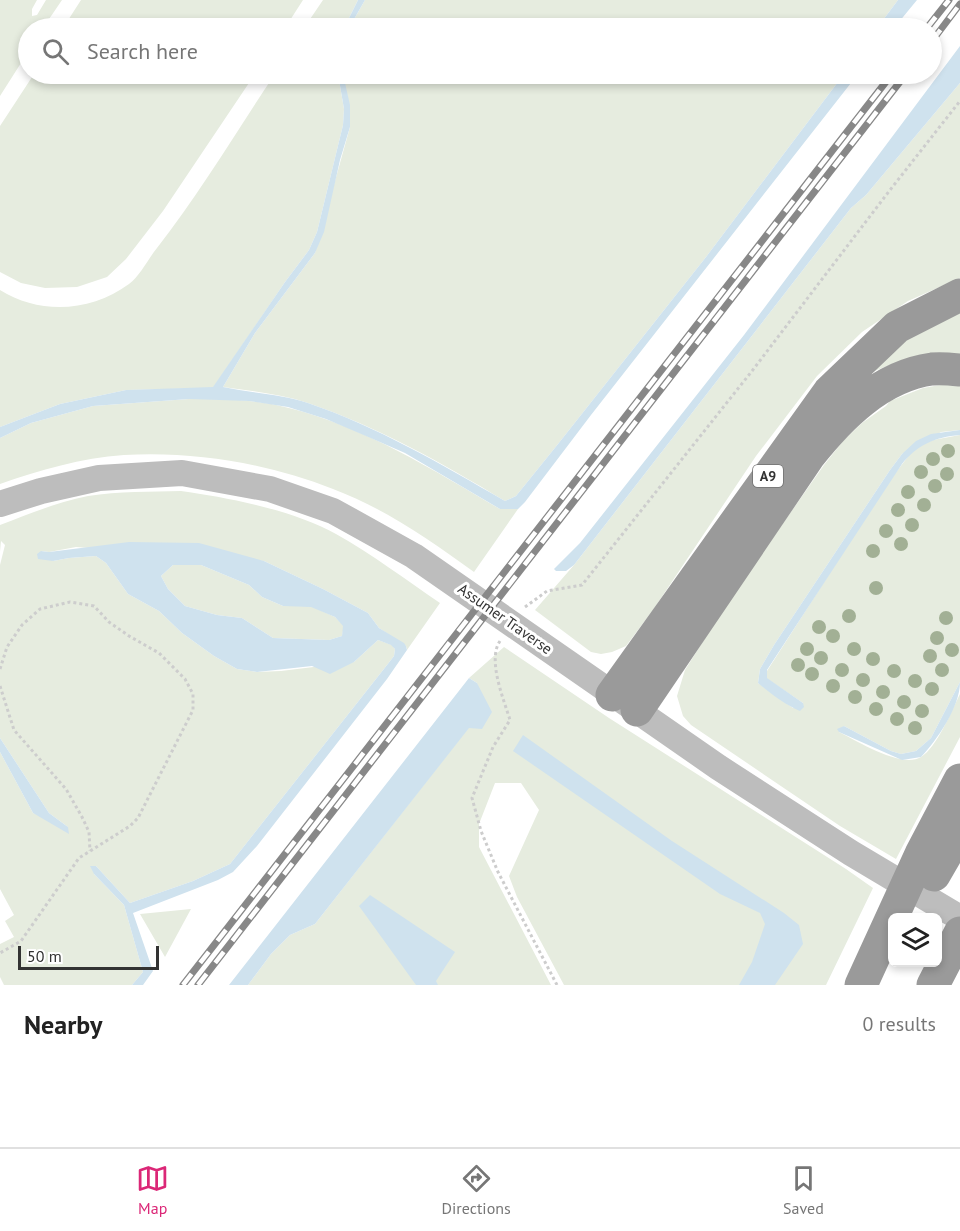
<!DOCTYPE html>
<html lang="en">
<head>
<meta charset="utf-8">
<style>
	:root { --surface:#fff; --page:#f6f6f6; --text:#222; --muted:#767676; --line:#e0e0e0; --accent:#db2777 }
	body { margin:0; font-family:"PT Sans",sans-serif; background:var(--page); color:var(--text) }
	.controls { position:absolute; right:18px; bottom:18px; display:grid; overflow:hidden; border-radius:9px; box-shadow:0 3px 9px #0003 }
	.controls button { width:54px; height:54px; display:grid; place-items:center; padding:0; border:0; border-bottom:2px solid var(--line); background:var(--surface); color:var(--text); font:30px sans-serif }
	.scale { position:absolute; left:18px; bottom:15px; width:141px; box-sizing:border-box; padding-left:6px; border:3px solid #333; border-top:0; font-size:16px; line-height:21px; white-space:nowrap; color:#333; -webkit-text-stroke:4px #fff; paint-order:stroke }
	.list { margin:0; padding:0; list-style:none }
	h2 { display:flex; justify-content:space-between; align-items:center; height:78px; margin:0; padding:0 24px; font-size:26px }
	h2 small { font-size:20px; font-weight:400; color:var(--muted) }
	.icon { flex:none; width:33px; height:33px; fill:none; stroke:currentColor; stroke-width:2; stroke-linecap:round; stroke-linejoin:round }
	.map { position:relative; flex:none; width:960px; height:985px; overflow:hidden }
	.search { position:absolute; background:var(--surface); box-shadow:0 3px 9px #0003; left:18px; right:18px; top:18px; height:66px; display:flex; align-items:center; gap:15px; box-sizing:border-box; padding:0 21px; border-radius:33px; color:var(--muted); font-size:22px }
	.sheet { height:162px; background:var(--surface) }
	nav { display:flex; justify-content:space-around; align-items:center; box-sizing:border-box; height:84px; border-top:2px solid var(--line); background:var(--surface); font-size:16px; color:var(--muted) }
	nav a { display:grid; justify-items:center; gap:3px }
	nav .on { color:var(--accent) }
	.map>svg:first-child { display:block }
	.green { fill:#e6ecdf }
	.water { fill:#cfe2ee; fill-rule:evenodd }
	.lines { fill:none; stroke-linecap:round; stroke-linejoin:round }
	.path { stroke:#cdcdcd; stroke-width:3; stroke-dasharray:3 3; stroke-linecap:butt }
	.secondary { stroke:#bdbdbd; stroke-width:26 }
	.highway { stroke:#9a9a9a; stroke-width:33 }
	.rail-casing { stroke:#888; stroke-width:7 }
	.rail { stroke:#fff; stroke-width:4.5; stroke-dasharray:14; stroke-linecap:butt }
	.tree { fill:#a2b095 }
	.labels { text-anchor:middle; stroke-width:6; stroke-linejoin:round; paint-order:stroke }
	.shield { fill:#fff; stroke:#707070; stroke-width:1.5 }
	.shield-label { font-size:14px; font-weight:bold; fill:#333 }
	.street-label { font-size:15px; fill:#333; stroke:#fff }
</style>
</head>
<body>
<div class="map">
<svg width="960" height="985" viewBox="0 0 960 985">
	<rect width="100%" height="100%" fill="#fff"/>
	<path class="green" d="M0,0H37L32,9V16L37,15L46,0H62L43,28H28V52L0,96Z
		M81,0H303L285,28H63Z
		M323,0H358L344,28H304Z
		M365,0H898L877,28H349Z
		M34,74H255L163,211L126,259L107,277L77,287L45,288L21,283L0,272V126Z
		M275,74H338L344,109L343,125L317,232L309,250L285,282L213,388L126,390L60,404L0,427V290C40,315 91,312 129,284C140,276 148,259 157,248C200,193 236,132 275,74Z
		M343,74H844L706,257L558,444L516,496L505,501C442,463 378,427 308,403C281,394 251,391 223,387L255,333L315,253L350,127Z
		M960,83V278L908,301L862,332L817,376L756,456L653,610L626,646L612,652L601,654L591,652L535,610L574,565L851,208L866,195Z
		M960,308V354L903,360L877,370L857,381L870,361Z
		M940,385H960V430L941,432L902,454L890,470L774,645L760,669L758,683L793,708L803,703L766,678L767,671L887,484L910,454L921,445L933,440L960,435V682L931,738L916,751L901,754L891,751L844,726L839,732C857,741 902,769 921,757C937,747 951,712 960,694V737L896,859L840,826L691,725L683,716L677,696L685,670L729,600L824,465L843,441L862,423L886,406L890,401L923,388Z
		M189,399C222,399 257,399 289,408C365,427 433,470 500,509H518L474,572C430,540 384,508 333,489C267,463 194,451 124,455C81,458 40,470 0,484V438L31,423L93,406Z
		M181,491C230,498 293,510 336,534C372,554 406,580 440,603L407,650L406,646L379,628L368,613L323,589L264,561L76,547L49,552L41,551L53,561L69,558L96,556L106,563L128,594L159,611L182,633L214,656L237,669L257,672L281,671L354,662L378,640L392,645L395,649L394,656L387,665L230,864L193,881L130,903L96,866L94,874L124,905L143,972L132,985H4L0,977V944L14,937L5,921L14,915L0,889V752L33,813L68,827L49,813L0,738V565L5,545L1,541L0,552V525C29,514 58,502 88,496C119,491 151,492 181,491Z
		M173,565H201L249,585L262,597L283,606H311L335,617L344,626L342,636L329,640L273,638L242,618L217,615L185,606L168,589L161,576Z
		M504,647L609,718L846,869L873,888L826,985H564L517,897L509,876L539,810L521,783H495L479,824V847L551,985H248L271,954L290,935L315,924L469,727L482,728L477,683L469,678Z
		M191,909L165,957L140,914Z"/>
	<path class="water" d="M358,0H365L349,28H344Z
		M898,0H917L894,28H877Z
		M960,46V83L866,195L851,208L574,565L566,571H556L554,569L580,543L744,335Z
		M338,74H343L350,105V127L340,160L324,232L315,253L255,333L223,387C251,393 281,394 308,403C378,427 441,464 505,501L516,496L558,444L706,257L844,74H858L591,415L525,502L518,509H500L405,453L373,439L326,419L288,407L249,401L189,399L93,406L31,423L0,438V427L60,404L126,390L213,387L285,282L309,250L317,232L343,125L344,109Z
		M960,430V435C935,437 917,445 902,464L767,670V678L803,703L804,707L800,711C785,705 770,693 758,683L760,669L774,645L890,470L902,454L916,441L931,434Z
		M129,542L199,543L264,561L323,589L368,613L379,628L404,643L406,646L407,650L387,679L257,846L233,872L218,880L133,913L153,971L143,985H132L143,972L124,905L94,874L90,866H96L130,903L193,881L230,864L387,665L394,656L395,649L391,645L378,640L354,662L330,674L312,666L257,672L237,669L214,656L182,633L159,611L128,594L106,563L96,556L69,558L53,561L38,559L37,554L41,551L49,552ZM173,565H201L249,585L262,597L283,606L311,607L335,617L343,626L342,636L329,640L273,638L242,618L217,615L185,606L168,589L161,576Z
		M469,678L477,683L492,712L482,729L469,728L315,924L290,935L271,954L248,985H229Z
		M960,682C960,707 937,740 921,757L902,760L839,732L837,729L844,726L891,751L901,754L916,751L931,738Z
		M523,735L672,841L784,913L799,925L803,944L775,985H739L752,962L765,924L760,913L720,894L513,751Z
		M0,738L49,813L68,827L69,834L33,813L0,752Z
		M370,895L455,952L436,981L438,985H416L359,906Z"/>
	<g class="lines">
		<path class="path" d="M525,607L547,591L582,585L752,371L890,190L960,101
			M500,641C487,660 504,700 510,720L493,747L472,798L481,831L498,872L557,985
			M0,669L7,647L22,625L40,609L70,602L94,606L109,622L129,636L159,653L185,679L193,694V710L138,818L130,826L79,858L21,941L0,953
			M0,686L14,730L66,789L82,817L89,832L90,851"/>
		<path class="secondary" d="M0,504L41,491L99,478L182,473L270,489L333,511L414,556L718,767L851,853L960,918"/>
		<path class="highway" d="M612,695L829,392L897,327L960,295
			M637,710L809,456C840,417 880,376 932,369C941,368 951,369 960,370
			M934,875L960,830
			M861,985L921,854L960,780
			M933,985L960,933"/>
		<defs>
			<path id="rail" d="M927,28L949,0
				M932,41L960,4
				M183,985L892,74
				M198,985L906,74"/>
		</defs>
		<use href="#rail" class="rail-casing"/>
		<use href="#rail" class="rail"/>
	</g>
	<g class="tree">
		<circle cx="948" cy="451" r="7"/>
		<circle cx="933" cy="459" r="7"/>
		<circle cx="921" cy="472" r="7"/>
		<circle cx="947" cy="474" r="7"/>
		<circle cx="935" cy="486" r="7"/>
		<circle cx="908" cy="492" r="7"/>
		<circle cx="924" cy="505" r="7"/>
		<circle cx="898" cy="510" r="7"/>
		<circle cx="912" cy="525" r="7"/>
		<circle cx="886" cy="531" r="7"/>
		<circle cx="901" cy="544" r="7"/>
		<circle cx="873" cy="551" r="7"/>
		<circle cx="876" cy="588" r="7"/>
		<circle cx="849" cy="616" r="7"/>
		<circle cx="946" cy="618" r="7"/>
		<circle cx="819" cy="627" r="7"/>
		<circle cx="833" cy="636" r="7"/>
		<circle cx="937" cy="638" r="7"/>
		<circle cx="807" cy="649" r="7"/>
		<circle cx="854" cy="649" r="7"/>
		<circle cx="952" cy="650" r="7"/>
		<circle cx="930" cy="656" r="7"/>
		<circle cx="821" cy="658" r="7"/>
		<circle cx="873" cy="659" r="7"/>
		<circle cx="798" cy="665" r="7"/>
		<circle cx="842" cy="670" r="7"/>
		<circle cx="942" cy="670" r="7"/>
		<circle cx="894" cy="671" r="7"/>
		<circle cx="812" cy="674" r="7"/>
		<circle cx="863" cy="680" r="7"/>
		<circle cx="915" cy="681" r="7"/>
		<circle cx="833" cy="686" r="7"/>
		<circle cx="932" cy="689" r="7"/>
		<circle cx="883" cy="692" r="7"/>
		<circle cx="855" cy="697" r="7"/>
		<circle cx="904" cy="702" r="7"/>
		<circle cx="876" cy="709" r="7"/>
		<circle cx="922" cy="711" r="7"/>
		<circle cx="897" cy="719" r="7"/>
		<circle cx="915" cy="728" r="7"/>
	</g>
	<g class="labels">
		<rect class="shield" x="753" y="465" width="30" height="22" rx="4.5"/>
		<g class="shield-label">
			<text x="768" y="481">A9</text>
		</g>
		<g class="street-label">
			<text transform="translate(505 619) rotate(35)" y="5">Assumer Traverse</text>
		</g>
	</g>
</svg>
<div class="controls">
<button><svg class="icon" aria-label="layers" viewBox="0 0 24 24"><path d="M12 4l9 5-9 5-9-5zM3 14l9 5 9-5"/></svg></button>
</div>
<div class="scale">50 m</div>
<div class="search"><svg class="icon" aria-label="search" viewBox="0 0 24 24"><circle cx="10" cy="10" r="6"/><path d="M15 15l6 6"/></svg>Search here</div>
</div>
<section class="sheet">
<h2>Nearby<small>0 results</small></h2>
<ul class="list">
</ul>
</section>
<nav>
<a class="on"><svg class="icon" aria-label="map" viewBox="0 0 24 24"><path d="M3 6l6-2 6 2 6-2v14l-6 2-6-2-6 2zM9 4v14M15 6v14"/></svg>Map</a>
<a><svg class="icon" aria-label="directions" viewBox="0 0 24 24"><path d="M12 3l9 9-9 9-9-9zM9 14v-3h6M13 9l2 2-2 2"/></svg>Directions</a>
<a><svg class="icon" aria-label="saved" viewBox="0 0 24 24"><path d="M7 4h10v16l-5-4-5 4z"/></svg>Saved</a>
</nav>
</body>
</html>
